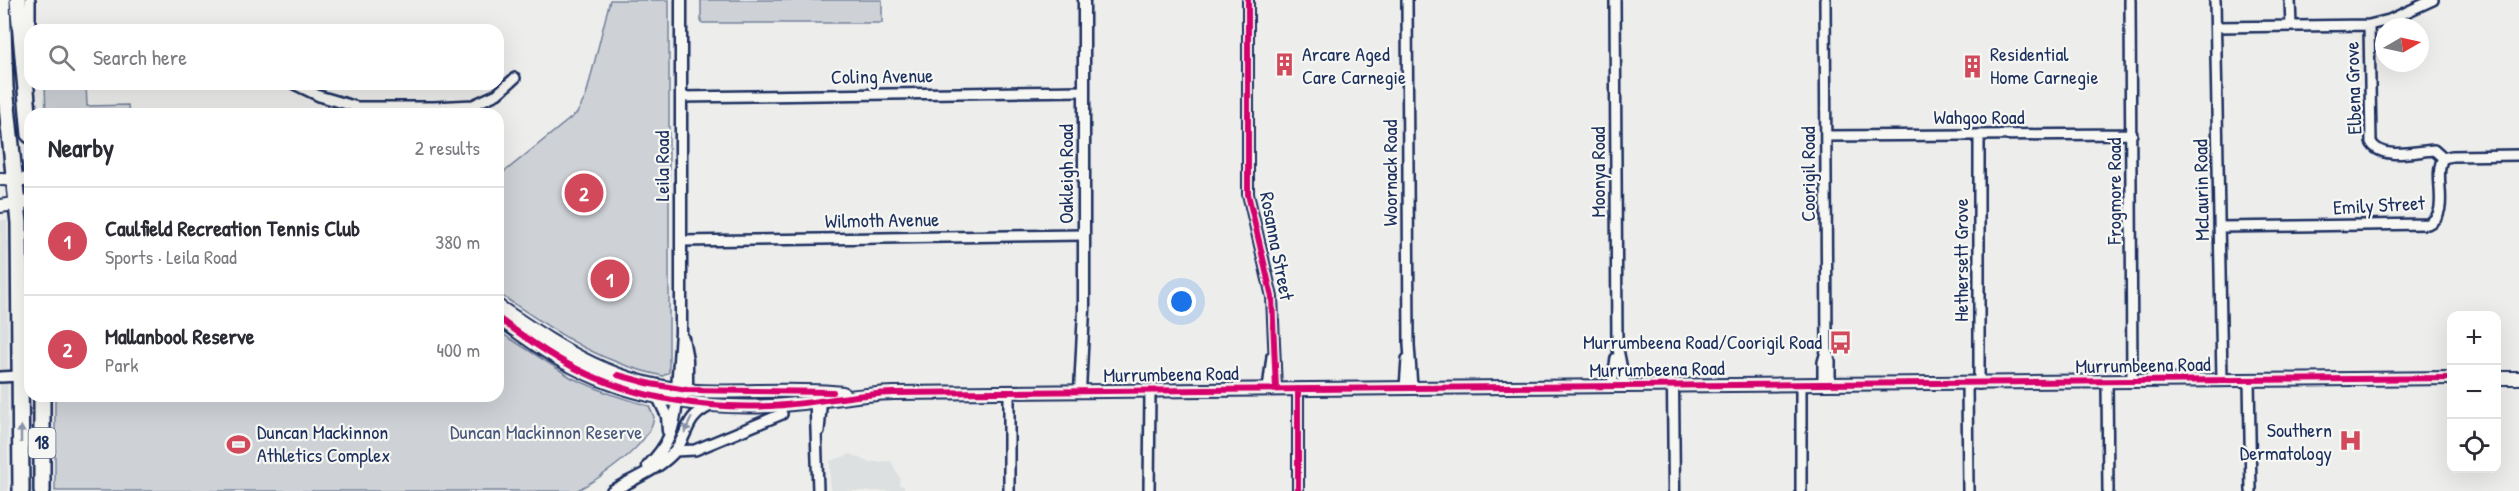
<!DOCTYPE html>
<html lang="en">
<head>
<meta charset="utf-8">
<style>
	:root { --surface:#fff; --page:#f2f2f3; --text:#2b2b33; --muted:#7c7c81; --line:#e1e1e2; --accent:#d1495b }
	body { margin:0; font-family:"Patrick Hand",sans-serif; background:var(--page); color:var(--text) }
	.controls { position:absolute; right:18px; bottom:18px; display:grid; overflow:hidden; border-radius:12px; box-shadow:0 6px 24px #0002 }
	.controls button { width:54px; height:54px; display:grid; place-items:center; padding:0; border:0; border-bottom:2px solid var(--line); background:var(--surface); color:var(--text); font:30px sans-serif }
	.compass { position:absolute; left:2375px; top:18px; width:54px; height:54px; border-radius:50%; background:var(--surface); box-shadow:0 6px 24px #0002; rotate:81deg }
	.you { position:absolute; left:1182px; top:302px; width:21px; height:21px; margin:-15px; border:4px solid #fff; border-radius:50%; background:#1a73e8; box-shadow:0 0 0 9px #1a73e833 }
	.badge { display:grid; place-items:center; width:39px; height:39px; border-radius:50%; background:var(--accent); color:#fff; font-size:20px; font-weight:700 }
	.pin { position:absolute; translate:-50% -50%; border:3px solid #fff; box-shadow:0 2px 6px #0006 }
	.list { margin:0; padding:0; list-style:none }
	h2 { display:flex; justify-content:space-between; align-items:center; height:78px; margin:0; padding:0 24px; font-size:26px }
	h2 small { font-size:20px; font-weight:400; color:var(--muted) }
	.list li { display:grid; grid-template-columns:39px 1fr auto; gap:18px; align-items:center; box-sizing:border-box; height:108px; padding:0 24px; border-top:2px solid var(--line) }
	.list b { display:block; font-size:22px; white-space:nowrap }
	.list p { margin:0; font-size:20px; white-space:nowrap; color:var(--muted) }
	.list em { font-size:20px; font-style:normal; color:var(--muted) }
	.icon { flex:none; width:33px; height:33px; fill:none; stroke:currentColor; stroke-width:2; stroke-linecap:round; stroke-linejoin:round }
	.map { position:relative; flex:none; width:2519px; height:491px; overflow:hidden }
	.search { position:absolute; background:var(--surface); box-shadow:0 6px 24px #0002; left:24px; top:24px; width:480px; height:66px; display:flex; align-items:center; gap:15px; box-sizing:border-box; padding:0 21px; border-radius:18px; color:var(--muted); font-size:22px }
	.panel { position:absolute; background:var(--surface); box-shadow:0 6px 24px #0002; left:24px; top:108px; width:480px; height:294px; border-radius:18px }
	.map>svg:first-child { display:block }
	.built { fill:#dde0e1 }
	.green { fill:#ced2d7; stroke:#74809a; stroke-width:1.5 }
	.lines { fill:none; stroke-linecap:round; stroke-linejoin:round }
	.minor-casing { stroke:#1b2f5e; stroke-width:14 }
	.tertiary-casing { stroke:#1b2f5e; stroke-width:15 }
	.secondary-casing { stroke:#1b2f5e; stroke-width:16 }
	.trunk-casing { stroke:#1b2f5e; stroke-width:20 }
	.minor { stroke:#f6f6f2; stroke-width:9 }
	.tertiary { stroke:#f6f6f2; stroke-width:10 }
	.secondary { stroke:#f6f6f2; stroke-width:12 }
	.trunk { stroke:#f6f6f2; stroke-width:15 }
	.cycleway-casing { stroke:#f6f6f2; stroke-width:10 }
	.cycleway { stroke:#d6006c; stroke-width:6 }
	.oneway { fill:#8892a8 }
	.labels { text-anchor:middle; stroke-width:4.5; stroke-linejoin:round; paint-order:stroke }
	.shield { fill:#f6f6f2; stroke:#5d6b8a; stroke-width:1.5 }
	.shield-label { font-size:18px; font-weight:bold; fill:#1b2f5e }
	.poi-label { font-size:20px; fill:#1b2f5e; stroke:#f6f6f2; text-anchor:start }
	.street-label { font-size:20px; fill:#1b2f5e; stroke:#f6f6f2 }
	.park-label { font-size:20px; fill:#48587c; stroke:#f6f6f2 }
</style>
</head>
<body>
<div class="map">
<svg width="2519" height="491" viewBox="0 0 2519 491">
	<rect width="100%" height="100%" fill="#edeeec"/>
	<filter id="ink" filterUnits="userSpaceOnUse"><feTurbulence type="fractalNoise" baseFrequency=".0167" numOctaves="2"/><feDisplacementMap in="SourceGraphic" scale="12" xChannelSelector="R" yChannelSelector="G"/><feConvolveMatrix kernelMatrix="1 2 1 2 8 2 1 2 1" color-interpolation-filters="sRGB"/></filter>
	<g filter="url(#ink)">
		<path class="built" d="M0,220H7L8,491H0Z
			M851,454L868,462L891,461L900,478L899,485L904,486V491H830V461Z"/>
		<path class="green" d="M610,0H669V372L663,376C594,361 555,331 498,293V177L577,113L586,96Z
			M701,0H882V23H701Z
			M45,84H86L87,106L128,105L129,114H46Z
			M498,331L572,378L610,394L649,406L654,417C650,446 600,478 576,491H55V396H498Z"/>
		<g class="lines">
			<defs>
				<path id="minor" d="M1248,0V194L1272,297L1276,389
					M1407,0L1409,345L1412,387
					M1615,0L1617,344L1625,385
					M2130,0L2132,382
					M2215,0L2222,380
					M2290,0L2291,26
					M2369,25L2371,142C2381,161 2416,151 2434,150L2443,158
					M2216,27L2369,25L2389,20L2433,0
					M22,35L30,22V0
					M294,84L319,96L357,107H434L473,105L497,94L515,78
					M681,97L1084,91
					M1826,136L2132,134
					M1979,136V384
					M2220,227L2428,224C2452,213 2432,178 2443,158L2452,156L2519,155
					M681,241L1083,235
					M1827,350L1830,361V384
					M0,377L20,376
					M2249,380L2251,491
					M2107,382L2108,491
					M1823,384V362L1827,348L1825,0
					M1967,384L1968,491
					M1612,386L1616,358
					M1405,388L1407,359
					M1268,389L1272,356
					M815,398L818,491
					M819,431L822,397
					M674,451L695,450L782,414
					M1009,491V392
					M1149,491L1150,390
					M1298,491V389
					M1801,491V385"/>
				<path id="tertiary" d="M683,338L687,360V390
					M1673,385L1674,491
					M677,389L681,332V0
					M1080,391L1084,310V0
					M658,397L667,416L668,431
					M648,466C669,445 674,430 677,401
					M612,491C631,480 657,470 673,453C690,434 683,419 709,406"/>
				<path id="secondary" d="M0,179L30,180
					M0,206L30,202
					M498,306C563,350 615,386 697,391C746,393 794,388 843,393
					M498,318C523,336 548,354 575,368C635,399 705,409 771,406C812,404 853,394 894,393L2452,378
					M2496,378H2519"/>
				<path id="trunk" d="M2,0L5,87L19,223L21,491
					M18,0L30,135
					M42,491V396"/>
			</defs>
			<use href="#minor" class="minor-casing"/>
			<use href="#tertiary" class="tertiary-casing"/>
			<use href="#secondary" class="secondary-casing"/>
			<use href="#trunk" class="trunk-casing"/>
			<use href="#minor" class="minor"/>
			<use href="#tertiary" class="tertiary"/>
			<use href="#secondary" class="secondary"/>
			<use href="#trunk" class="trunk"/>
			<defs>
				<path id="cycleway" d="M1248,0V194L1272,297L1276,389
					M498,318C523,336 548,354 575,368C635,399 705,409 771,406C812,404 853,394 894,393L2452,378
					M618,375L651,384L687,390L833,392
					M1298,491V389"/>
			</defs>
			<use href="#cycleway" class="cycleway-casing"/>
			<use href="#cycleway" class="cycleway"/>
		</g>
		<defs><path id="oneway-solid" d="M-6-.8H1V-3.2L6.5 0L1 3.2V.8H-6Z" transform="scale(1.5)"/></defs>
		<g class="oneway">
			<use href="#oneway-solid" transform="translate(688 425) rotate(115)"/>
			<use href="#oneway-solid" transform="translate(21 434) rotate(-90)"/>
		</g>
	</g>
	<defs>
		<symbol id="building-bare" viewBox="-9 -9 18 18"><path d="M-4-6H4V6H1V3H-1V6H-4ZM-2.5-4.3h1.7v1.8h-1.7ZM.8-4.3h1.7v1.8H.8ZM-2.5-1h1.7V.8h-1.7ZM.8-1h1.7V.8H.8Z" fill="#d1495b" stroke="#f6f6f2" stroke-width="2.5" paint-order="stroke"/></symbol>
		<symbol id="bus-bare" viewBox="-9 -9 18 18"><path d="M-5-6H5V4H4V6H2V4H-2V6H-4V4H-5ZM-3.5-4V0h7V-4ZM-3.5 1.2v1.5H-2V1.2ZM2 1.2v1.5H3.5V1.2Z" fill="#d1495b" stroke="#f6f6f2" stroke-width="2.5" paint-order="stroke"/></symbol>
		<symbol id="hospital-bare" viewBox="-9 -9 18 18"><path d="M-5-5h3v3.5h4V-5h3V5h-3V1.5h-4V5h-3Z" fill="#d1495b" stroke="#f6f6f2" stroke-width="2.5" paint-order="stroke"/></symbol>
		<symbol id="stadium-bare" viewBox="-9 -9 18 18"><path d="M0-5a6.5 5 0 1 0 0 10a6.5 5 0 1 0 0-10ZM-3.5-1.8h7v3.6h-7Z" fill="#d1495b" stroke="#f6f6f2" stroke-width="2.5" paint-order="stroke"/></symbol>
	</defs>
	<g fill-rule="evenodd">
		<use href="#building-bare" x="1268" y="48" width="33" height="33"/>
		<use href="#building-bare" x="1956" y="50" width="33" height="33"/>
		<use href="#bus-bare" x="1824" y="326" width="33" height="33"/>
		<use href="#hospital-bare" x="2334" y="424" width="33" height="33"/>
		<use href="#stadium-bare" x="222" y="428" width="33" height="33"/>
	</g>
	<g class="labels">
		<rect class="shield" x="28.5" y="428" width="27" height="30" rx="4.5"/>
		<g class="shield-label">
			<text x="42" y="449">18</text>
		</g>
		<g class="poi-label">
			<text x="1302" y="61">Arcare Aged<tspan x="1302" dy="23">Care Carnegie</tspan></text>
			<text x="1990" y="61">Residential<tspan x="1990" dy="23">Home Carnegie</tspan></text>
			<text x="1822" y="349" text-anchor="end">Murrumbeena Road/Coorigil Road</text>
			<text x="2332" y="437" text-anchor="end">Southern<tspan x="2332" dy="23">Dermatology</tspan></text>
			<text x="257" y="439">Duncan Mackinnon<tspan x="257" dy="23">Athletics Complex</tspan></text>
		</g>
		<g class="street-label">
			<text transform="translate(882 76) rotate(-1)" y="7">Coling Avenue</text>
			<text transform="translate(2353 88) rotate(-92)" y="7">Elbena Grove</text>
			<text x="1979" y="124">Wahgoo Road</text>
			<text transform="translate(662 166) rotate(-90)" y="7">Leila Road</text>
			<text transform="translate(1598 172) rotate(-90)" y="7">Moonya Road</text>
			<text transform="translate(1390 173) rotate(-90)" y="7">Woornack Road</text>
			<text transform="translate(1066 174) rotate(-90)" y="7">Oakleigh Road</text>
			<text transform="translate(1808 174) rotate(-90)" y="7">Coorigil Road</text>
			<text transform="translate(2201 190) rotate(-91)" y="7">McLaurin Road</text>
			<text transform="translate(2114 191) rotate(-90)" y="7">Frogmore Road</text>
			<text transform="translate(2379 205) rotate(-3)" y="7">Emily Street</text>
			<text transform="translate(882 220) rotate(-1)" y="7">Wilmoth Avenue</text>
			<text transform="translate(1277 246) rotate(79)" y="7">Rosanna Street</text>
			<text transform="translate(1961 260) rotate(-90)" y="7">Hethersett Grove</text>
			<text transform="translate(2143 365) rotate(-1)" y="7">Murrumbeena Road</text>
			<text transform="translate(1657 369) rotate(-1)" y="7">Murrumbeena Road</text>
			<text transform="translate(1171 374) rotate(-1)" y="7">Murrumbeena Road</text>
		</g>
		<g class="park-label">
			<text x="546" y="439">Duncan Mackinnon Reserve</text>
		</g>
	</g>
</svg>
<div class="controls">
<button>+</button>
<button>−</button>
<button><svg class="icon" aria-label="locate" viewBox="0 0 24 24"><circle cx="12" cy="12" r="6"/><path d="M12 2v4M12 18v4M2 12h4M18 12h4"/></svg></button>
</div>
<svg class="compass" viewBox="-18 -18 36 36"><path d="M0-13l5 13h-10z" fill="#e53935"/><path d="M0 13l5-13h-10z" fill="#7c7c81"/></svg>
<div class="you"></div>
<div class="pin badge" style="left:610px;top:279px">1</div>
<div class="pin badge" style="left:584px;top:193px">2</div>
<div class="search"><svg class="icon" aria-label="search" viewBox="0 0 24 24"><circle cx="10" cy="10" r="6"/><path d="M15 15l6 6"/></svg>Search here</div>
<section class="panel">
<h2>Nearby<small>2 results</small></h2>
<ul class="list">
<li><span class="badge">1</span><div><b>Caulfield Recreation Tennis Club</b><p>Sports · Leila Road</p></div><em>380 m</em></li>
<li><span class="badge">2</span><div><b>Mallanbool Reserve</b><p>Park</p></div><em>400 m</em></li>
</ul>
</section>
</div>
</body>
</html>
